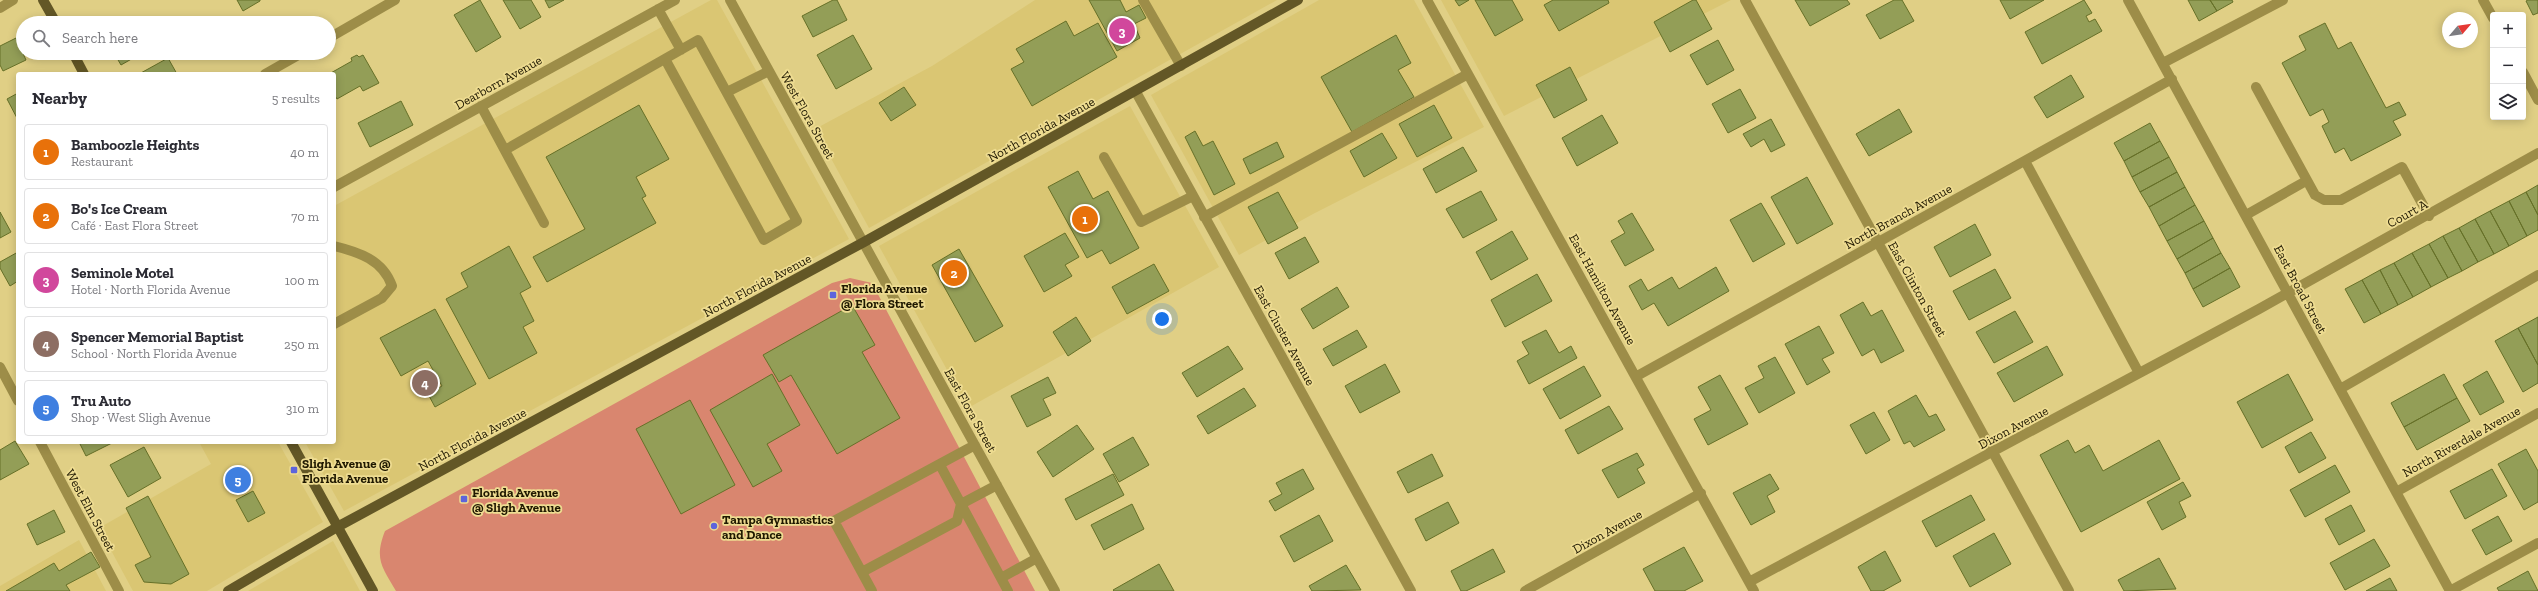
<!DOCTYPE html>
<html lang="en">
<head>
<meta charset="utf-8">
<style>
	:root { --surface:#fff; --page:#f2f2f3; --text:#2b2b33; --muted:#7c7c81; --line:#e1e1e2; --accent:#7c3aed }
	body { margin:0; font-family:"Zilla Slab",serif; background:var(--page); color:var(--text) }
	.controls { position:absolute; right:12px; top:12px; display:grid; overflow:hidden; border-radius:4px; box-shadow:0 2px 10px #0003 }
	.controls button { width:36px; height:36px; display:grid; place-items:center; padding:0; border:0; border-bottom:1px solid var(--line); background:var(--surface); color:var(--text); font:20px sans-serif }
	.compass { position:absolute; left:2442px; top:12px; width:36px; height:36px; border-radius:50%; background:var(--surface); box-shadow:0 2px 10px #0003; rotate:61deg }
	.you { position:absolute; left:1162px; top:319px; width:14px; height:14px; margin:-10px; border:3px solid #fff; border-radius:50%; background:#1a73e8; box-shadow:0 0 0 6px #1a73e833 }
	.badge { display:grid; place-items:center; width:26px; height:26px; border-radius:50%; background:var(--accent); color:#fff; font-size:13px; font-weight:700 }
	.pin { position:absolute; translate:-50% -50%; border:2px solid #fff; box-shadow:0 1px 4px #0006 }
	.list { margin:0; padding:0; list-style:none }
	h2 { display:flex; justify-content:space-between; align-items:center; height:52px; margin:0; padding:0 16px; font-size:17px }
	h2 small { font-size:13px; font-weight:400; color:var(--muted) }
	.list li { display:grid; grid-template-columns:26px 1fr auto; gap:12px; align-items:center; box-sizing:border-box; height:56px; margin:0 8px 8px; padding:0 8px; border:1px solid var(--line); border-radius:4px }
	.list b { display:block; font-size:15px; white-space:nowrap }
	.list p { margin:0; font-size:13px; white-space:nowrap; color:var(--muted) }
	.list em { font-size:13px; font-style:normal; color:var(--muted) }
	.icon { flex:none; width:22px; height:22px; fill:none; stroke:currentColor; stroke-width:2; stroke-linecap:round; stroke-linejoin:round }
	.map { position:relative; flex:none; width:2538px; height:591px; overflow:hidden }
	.search { position:absolute; background:var(--surface); box-shadow:0 2px 10px #0003; left:16px; top:16px; width:320px; height:44px; display:flex; align-items:center; gap:10px; box-sizing:border-box; padding:0 14px; border-radius:22px; color:var(--muted); font-size:15px }
	.panel { position:absolute; background:var(--surface); box-shadow:0 2px 10px #0003; left:16px; top:72px; width:320px; height:372px; border-radius:4px }
	.map>svg:first-child { display:block }
	.built { fill:#dac673 }
	.green { fill:#d9866f }
	.building { fill:#939e57; stroke:#667028 }
	.lines { fill:none; stroke-linecap:round; stroke-linejoin:round }
	.minor { stroke:#9d8d48; stroke-width:10 }
	.major { stroke:#635726; stroke-width:10 }
	.poi-dot { fill:#5d64dc; stroke:#eedc91; stroke-width:1.5 }
	.labels { text-anchor:middle; stroke-width:3.5; stroke-linejoin:round; paint-order:stroke }
	.street-label { font-size:13px; fill:#1f1800; stroke:#eedc91 }
	.poi-label { font-size:13px; font-weight:bold; fill:#1f1800; stroke:#eedc91; text-anchor:start }
</style>
</head>
<body>
<div class="map">
<svg width="2538" height="591" viewBox="0 0 2538 591">
	<rect width="100%" height="100%" fill="#e0cf85"/>
	<path class="built" d="M711,0H717L849,239L344,511L305,442H334V206Z
		M1035,0H1277L869,228L815,129L932,66Z
		M1319,0H1414L1484,127L1313,214L1239,255L1151,95Z
		M1441,0H1731L1504,116Z
		M1130,106L1219,267L968,408L879,246Z
		M199,442H278L323,522L207,591H133L99,528L211,464Z
		M79,540L106,591H0V586Z
		M333,541L360,591H248Z"/>
	<path class="green" d="M850,278L872,283L1035,591H396C382,567 374,559 385,531L832,283Z"/>
	<path class="building" d="M237,0H260V1L243,11Z
		M480,0L501,37L476,52L454,15Z
		M503,0H531L541,17L520,29Z
		M545,0H564L549,8Z
		M833,0H837L847,20L813,37L802,16Z
		M1089,0H1120L1126,12L1139,5L1146,18L1134,24L1140,38L1117,51Z
		M1455,0H1469L1459,6Z
		M1475,0H1512L1523,20L1495,36Z
		M1553,0H1608L1609,3L1559,31L1544,5Z
		M1693,0H1696L1712,29L1670,52L1654,22Z
		M1795,0H1847L1850,4L1810,26Z
		M1894,0H1902L1914,21L1880,39L1866,15Z
		M2000,0H2044L2010,19Z
		M2084,0L2092,13L2086,16L2089,22L2095,19L2102,31L2042,64L2025,32Z
		M2188,0H2210L2217,11L2199,21Z
		M2210,0H2232L2233,2L2217,11Z
		M2528,0H2538V13L2533,15L2526,1Z
		M1066,21L1074,36L1098,23L1117,57L1032,106L1011,69L1024,62L1016,49Z
		M2325,23L2338,49L2351,42L2386,108L2399,102L2406,115L2393,121L2401,135L2351,161L2344,148L2335,153L2322,126L2329,122L2323,109L2310,116L2282,63L2306,50L2299,36Z
		M853,35L872,69L836,89L817,55Z
		M1396,35L1411,63L1398,70L1414,97L1352,132L1321,77Z
		M16,38L26,60L3,71L0,65V46Z
		M1718,40L1734,70L1707,85L1690,55Z
		M114,53H142L121,65Z
		M357,55L359,57L363,55L379,83L363,91L360,86L337,99L334,94V74H329L352,61L351,58Z
		M168,58L177,74H139Z
		M1570,67L1587,100L1554,118L1536,85Z
		M2071,75L2084,97L2047,118L2034,97Z
		M904,87L916,105L891,121L879,103Z
		M1740,89L1756,118L1728,133L1712,104Z
		M18,93V120L7,99Z
		M401,101L413,125L370,147L358,123Z
		M639,105L669,159L636,177L646,196L642,198L656,223L547,282L533,257L585,229L546,157Z
		M1434,105L1452,138L1417,157L1399,124Z
		M1899,109L1912,132L1869,156L1856,134Z
		M1602,115L1618,143L1577,166L1562,138Z
		M1771,119L1785,145L1771,152L1764,139L1751,147L1743,134Z
		M2150,123L2160,141L2124,161L2114,143Z
		M1195,131L1203,146L1213,141L1235,184L1214,195L1185,137Z
		M1382,133L1397,158L1364,177L1350,151Z
		M2160,141L2169,157L2132,177L2124,161Z
		M1277,142L1284,157L1250,174L1243,159Z
		M1463,147L1477,171L1436,193L1423,169Z
		M2169,157L2177,172L2140,192L2132,177Z
		M1078,171L1093,199L1108,191L1139,248L1110,264L1102,250L1087,258L1048,187Z
		M2177,172L2185,187L2149,207L2140,192Z
		M1807,177L1833,224L1797,244L1771,197Z
		M2538,185V215L2526,192Z
		M2185,187L2195,205L2159,226L2149,207Z
		M1481,191L1497,220L1463,238L1446,209Z
		M1278,192L1298,228L1268,244L1248,207Z
		M2526,192L2538,215V230L2527,236L2509,201Z
		M2509,201L2527,236L2509,246L2490,211Z
		M1761,203L1785,244L1753,262L1730,220Z
		M2195,205L2204,221L2167,241L2159,226Z
		M2490,211L2509,246L2494,254L2475,219Z
		M0,212L11,232L0,238Z
		M1632,213L1654,250L1625,266L1611,241L1625,233L1618,221Z
		M2475,219L2494,254L2478,262L2459,228Z
		M2204,221L2213,238L2177,259L2167,241Z
		M1975,224L1991,255L1950,277L1934,247Z
		M2459,228L2478,262L2462,271L2443,236Z
		M1512,231L1528,259L1491,280L1476,252Z
		M1065,233L1079,257L1065,265L1072,276L1044,292L1024,256Z
		M2443,236L2462,271L2448,278L2429,244Z
		M1305,237L1319,262L1289,279L1275,253Z
		M2213,238L2221,253L2185,273L2177,259Z
		M2429,244L2448,278L2431,287L2412,253Z
		M509,246L531,287L520,293L534,321L523,327L537,353L489,379L446,299L468,287L461,273Z
		M959,249L1003,326L975,342L932,265Z
		M18,252V281L10,286L0,268V262Z
		M2221,253L2230,268L2193,289L2185,273Z
		M2412,253L2431,287L2413,297L2394,263Z
		M2394,263L2413,297L2398,305L2380,270Z
		M1154,264L1169,291L1127,314L1112,287Z
		M1716,267L1729,291L1668,326L1654,303L1642,310L1629,286L1641,279L1648,291L1672,277L1679,289Z
		M2230,268L2240,287L2203,307L2193,289Z
		M1995,269L2011,298L1969,320L1953,291Z
		M2380,270L2398,305L2381,314L2362,280Z
		M1537,274L1552,301L1505,327L1491,300Z
		M2362,280L2381,314L2364,323L2345,289Z
		M1337,287L1349,307L1313,329L1301,309Z
		M1863,302L1871,316L1882,310L1904,351L1881,363L1874,349L1862,356L1840,315Z
		M852,305L875,345L862,352L900,418L837,454L791,375L779,382L763,355Z
		M435,309L476,384L435,407L428,394L442,386L428,361L401,376L380,338Z
		M2015,311L2033,342L1994,363L1976,332Z
		M1076,317L1091,341L1068,356L1053,332Z
		M2538,317V365L2518,328Z
		M1819,326L1834,353L1822,359L1830,372L1807,385L1785,344Z
		M2518,328L2538,365V383L2523,392L2495,341Z
		M1357,330L1367,347L1333,366L1323,349Z
		M1546,330L1559,353L1571,346L1577,358L1529,384L1517,361L1529,354L1522,342Z
		M1228,346L1243,369L1197,397L1182,373Z
		M2047,346L2063,375L2014,402L1997,373Z
		M1775,357L1795,393L1759,413L1745,388L1764,378L1758,366Z
		M1385,364L1400,392L1360,413L1345,386Z
		M1584,366L1601,396L1560,419L1543,389Z
		M2487,371L2504,402L2480,415L2463,385Z
		M772,374L800,425L767,444L782,471L753,487L710,410Z
		M2288,374L2313,420L2262,448L2237,402Z
		M2444,374L2457,398L2404,427L2391,403Z
		M1720,375L1748,424L1708,445L1694,419L1711,410L1698,387Z
		M1048,377L1056,393L1043,399L1051,415L1027,427L1011,396Z
		M1244,388L1256,406L1208,434L1197,416Z
		M1916,395L1929,417L1936,414L1945,430L1914,447L1910,441L1904,444L1888,411Z
		M2457,398L2470,421L2417,450L2404,427Z
		M690,400L735,485L681,514L636,429Z
		M1609,406L1623,429L1578,454L1565,430Z
		M1874,412L1890,440L1866,454L1850,425Z
		M1077,425L1094,449L1053,477L1037,452Z
		M2311,432L2326,458L2299,473L2285,447Z
		M1133,437L1149,465L1119,482L1103,454Z
		M2068,440L2075,453L2089,445L2103,471L2159,440L2180,479L2081,532L2040,455Z
		M15,441L29,464L0,480V450Z
		M79,442H114L86,456Z
		M144,447L161,478L128,497L110,465Z
		M2526,449L2538,471V502L2524,510L2498,464Z
		M1637,453L1644,465L1637,469L1645,483L1618,498L1602,470Z
		M1432,454L1443,476L1408,493L1397,472Z
		M2335,465L2350,492L2305,517L2290,490Z
		M1303,469L1314,489L1275,511L1269,501L1282,494L1276,483Z
		M2492,469L2507,496L2465,519L2450,491Z
		M1113,474L1124,495L1076,520L1065,499Z
		M1770,474L1779,489L1767,496L1775,512L1751,525L1733,493Z
		M2183,482L2191,496L2179,502L2186,517L2162,530L2147,502Z
		M253,491L265,513L248,522L236,500Z
		M1971,495L1985,520L1936,547L1922,521Z
		M148,496L189,574L171,584L144,582L135,565L151,557L126,508Z
		M1448,502L1459,523L1426,541L1415,519Z
		M1132,504L1144,529L1104,550L1091,525Z
		M2351,505L2365,531L2339,545L2325,519Z
		M54,510L65,532L37,545L27,524Z
		M1319,515L1333,541L1294,562L1280,536Z
		M2498,516L2512,541L2486,555L2472,530Z
		M1994,533L2011,564L1970,587L1953,556Z
		M2374,539L2390,566L2345,590L2330,563Z
		M1684,547L1703,581L1684,591H1655L1643,569Z
		M1493,549L1505,572L1466,591H1461L1451,571Z
		M1885,551L1901,581L1883,591H1871L1858,567Z
		M91,552L100,567L66,585L70,591H6L54,563L59,571Z
		M2159,558L2176,589L2124,591L2118,580Z
		M1159,564L1174,591H1114L1113,590Z
		M1346,565L1361,590L1312,591L1309,586Z
		M2528,571L2538,591H2499L2497,588Z
		M2390,578L2397,591H2366Z"/>
	<g class="lines">
		<path class="minor" d="M730,0L1055,591
			M1143,0L1181,66
			M1427,0L1754,591
			M1745,0L2069,591
			M2128,0L2450,591
			M2483,0L2493,18
			M0,8L13,0
			M658,9L681,50
			M329,38L395,0
			M2163,63L2283,0
			M2523,72L2538,100
			M265,74L302,53
			M2256,87L2315,195L2324,200H2341L2402,167L2429,216
			M727,92L769,71
			M1136,92L1411,591
			M481,106L544,223
			M505,150L698,40L797,221L764,240L665,59
			M1104,157L1141,222L1193,196
			M2025,161L2139,373
			M334,187L675,0
			M2246,215L2306,181
			M1204,217L1468,74
			M334,246C359,252 383,260 392,286L382,298L334,324
			M0,367L18,401
			M1637,376L2172,79
			M2340,389L2538,275
			M40,442L119,591
			M940,465L1008,591
			M2396,492L2538,413
			M862,572L957,521L961,504L997,485
			M1001,578L1037,558
			M1749,582L2259,309L2538,153
			M872,591L834,521L975,445
			M1525,591L1701,493
			M2450,591L2538,543"/>
		<path class="major" d="M43,0L56,23
			M73,53L84,74
			M291,442L373,591
			M228,591L339,526L864,242L1298,0"/>
	</g>
	<g class="poi-dot">
		<rect x="829" y="291" width="8" height="8" rx="2"/>
		<rect x="290" y="466" width="8" height="8" rx="2"/>
		<rect x="460" y="495" width="8" height="8" rx="2"/>
		<circle cx="714" cy="526" r="4"/>
	</g>
	<g class="labels">
		<g class="street-label">
			<text transform="translate(498 82) rotate(-29)" y="5">Dearborn Avenue</text>
			<text transform="translate(808 115) rotate(61)" y="5">West Flora Street</text>
			<text transform="translate(1041 129) rotate(-29)" y="5">North Florida Avenue</text>
			<text transform="translate(2407 213) rotate(-29)" y="5">Court A</text>
			<text transform="translate(1898 216) rotate(-29)" y="5">North Branch Avenue</text>
			<text transform="translate(757 285) rotate(-28)" y="5">North Florida Avenue</text>
			<text transform="translate(1603 289) rotate(61)" y="5">East Hamilton Avenue</text>
			<text transform="translate(1918 289) rotate(61)" y="5">East Clinton Street</text>
			<text transform="translate(2301 289) rotate(62)" y="5">East Broad Street</text>
			<text transform="translate(1285 335) rotate(61)" y="5">East Cluster Avenue</text>
			<text transform="translate(971 410) rotate(61)" y="5">East Flora Street</text>
			<text transform="translate(2013 427) rotate(-28)" y="5">Dixon Avenue</text>
			<text transform="translate(472 439) rotate(-28)" y="5">North Florida Avenue</text>
			<text transform="translate(2461 441) rotate(-29)" y="5">North Riverdale Avenue</text>
			<text transform="translate(91 510) rotate(62)" y="5">West Elm Street</text>
			<text transform="translate(1607 531) rotate(-29)" y="5">Dixon Avenue</text>
		</g>
		<g class="poi-label">
			<text x="841" y="293">Florida Avenue<tspan x="841" dy="15">@ Flora Street</tspan></text>
			<text x="302" y="468">Sligh Avenue @<tspan x="302" dy="15">Florida Avenue</tspan></text>
			<text x="472" y="497">Florida Avenue<tspan x="472" dy="15">@ Sligh Avenue</tspan></text>
			<text x="722" y="524">Tampa Gymnastics<tspan x="722" dy="15">and Dance</tspan></text>
		</g>
	</g>
</svg>
<div class="controls">
<button>+</button>
<button>−</button>
<button><svg class="icon" aria-label="layers" viewBox="0 0 24 24"><path d="M12 4l9 5-9 5-9-5zM3 14l9 5 9-5"/></svg></button>
</div>
<svg class="compass" viewBox="-18 -18 36 36"><path d="M0-13l5 13h-10z" fill="#e53935"/><path d="M0 13l5-13h-10z" fill="#7c7c81"/></svg>
<div class="you"></div>
<div class="pin badge" style="left:1085px;top:219px;background:#e8710a">1</div>
<div class="pin badge" style="left:954px;top:273px;background:#e8710a">2</div>
<div class="pin badge" style="left:1122px;top:31px;background:#d1479c">3</div>
<div class="pin badge" style="left:425px;top:383px;background:#8d6e63">4</div>
<div class="pin badge" style="left:238px;top:480px;background:#3f7fe0">5</div>
<div class="search"><svg class="icon" aria-label="search" viewBox="0 0 24 24"><circle cx="10" cy="10" r="6"/><path d="M15 15l6 6"/></svg>Search here</div>
<section class="panel">
<h2>Nearby<small>5 results</small></h2>
<ul class="list">
<li><span class="badge" style="background:#e8710a">1</span><div><b>Bamboozle Heights</b><p>Restaurant</p></div><em>40 m</em></li>
<li><span class="badge" style="background:#e8710a">2</span><div><b>Bo's Ice Cream</b><p>Café · East Flora Street</p></div><em>70 m</em></li>
<li><span class="badge" style="background:#d1479c">3</span><div><b>Seminole Motel</b><p>Hotel · North Florida Avenue</p></div><em>100 m</em></li>
<li><span class="badge" style="background:#8d6e63">4</span><div><b>Spencer Memorial Baptist</b><p>School · North Florida Avenue</p></div><em>250 m</em></li>
<li><span class="badge" style="background:#3f7fe0">5</span><div><b>Tru Auto</b><p>Shop · West Sligh Avenue</p></div><em>310 m</em></li>
</ul>
</section>
</div>
</body>
</html>
